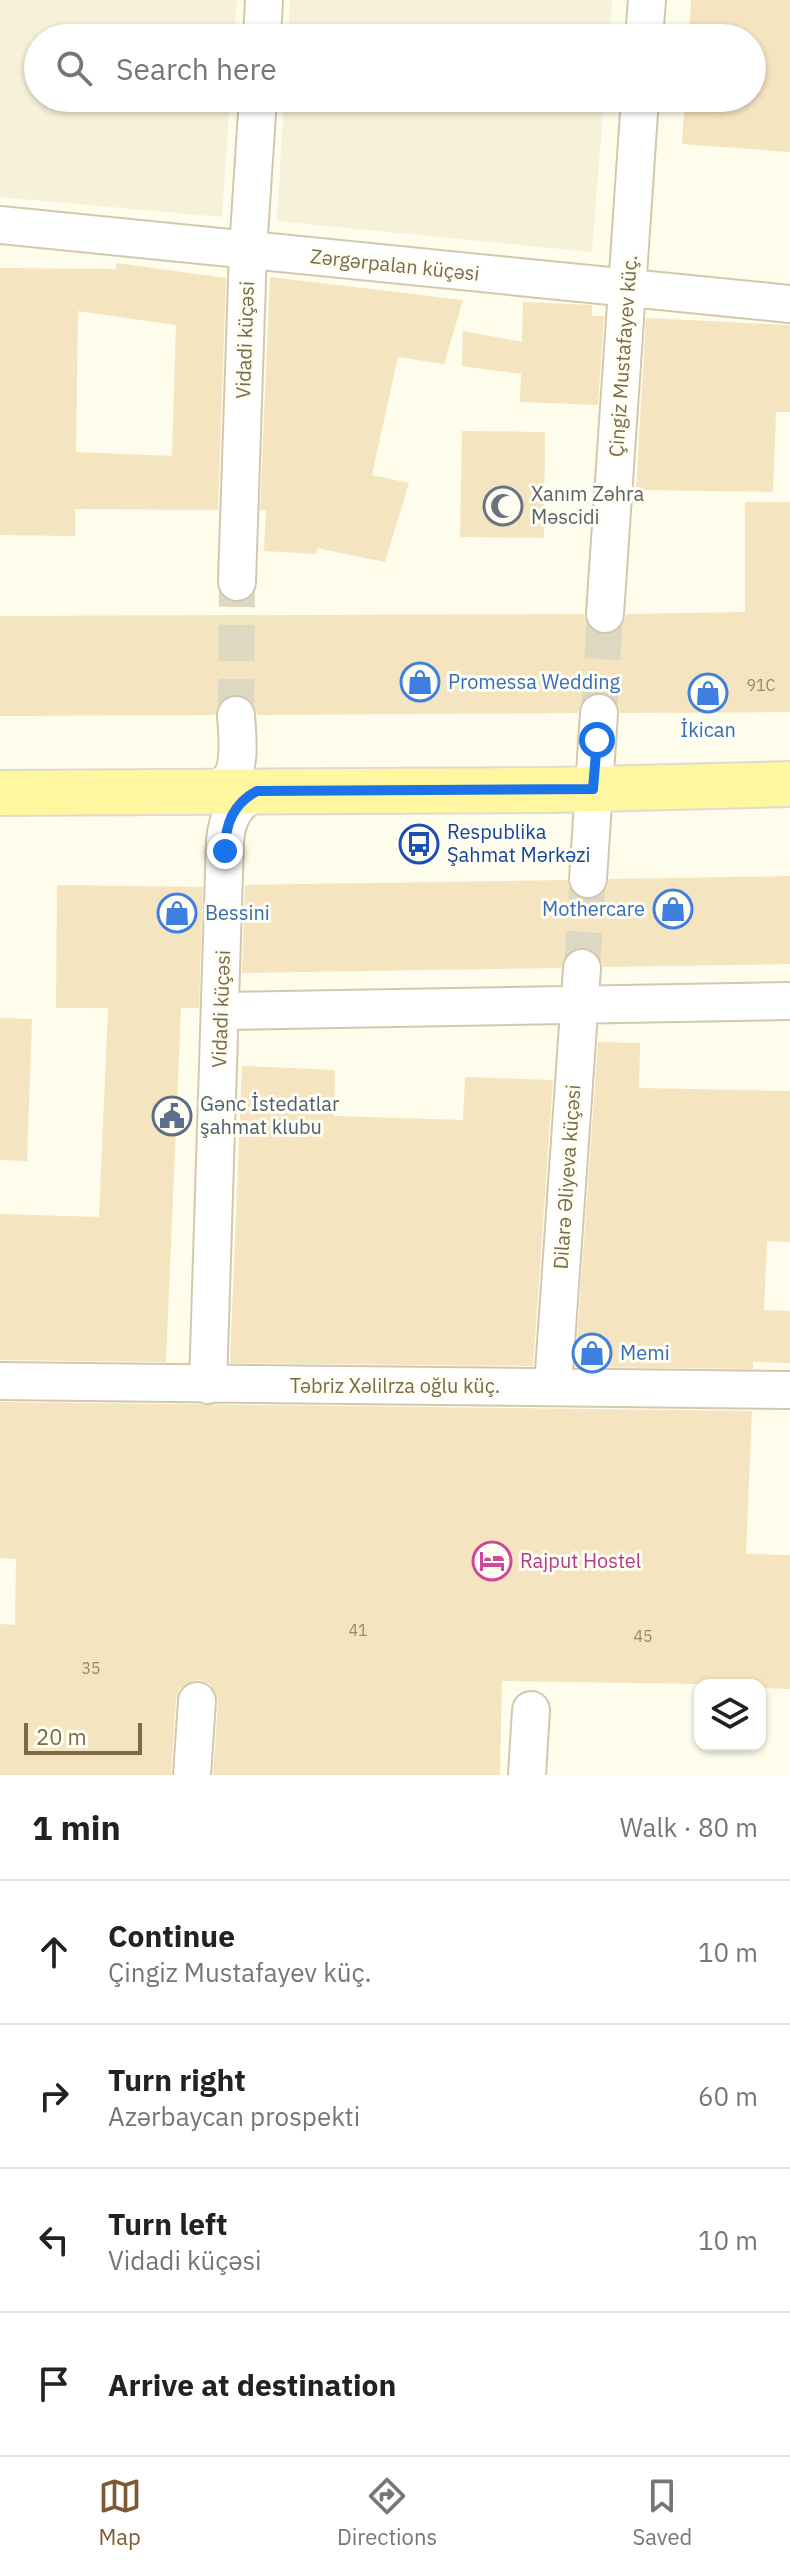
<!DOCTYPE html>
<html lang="en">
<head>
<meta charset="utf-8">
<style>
	:root { --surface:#fff; --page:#f2f2f2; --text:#222; --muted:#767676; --line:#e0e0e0; --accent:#7e5934 }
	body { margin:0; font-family:"IBM Plex Sans",sans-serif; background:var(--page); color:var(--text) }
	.controls { position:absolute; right:24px; bottom:24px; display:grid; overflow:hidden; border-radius:16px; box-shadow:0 2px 6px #0004 }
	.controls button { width:72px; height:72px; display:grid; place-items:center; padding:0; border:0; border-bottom:2px solid var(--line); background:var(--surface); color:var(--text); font:40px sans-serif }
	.scale { position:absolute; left:24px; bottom:20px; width:118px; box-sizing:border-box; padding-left:8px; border:4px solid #7b6a4b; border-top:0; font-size:22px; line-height:28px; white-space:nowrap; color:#7b6a4b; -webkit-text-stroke:6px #fffef2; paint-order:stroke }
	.stop { position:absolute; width:24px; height:24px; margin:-18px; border:6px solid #1a73e8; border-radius:50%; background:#fff }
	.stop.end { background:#1a73e8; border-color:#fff; box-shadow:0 2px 8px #0008 }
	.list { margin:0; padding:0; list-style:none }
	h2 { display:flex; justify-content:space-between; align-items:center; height:104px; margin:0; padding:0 32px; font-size:34px }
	h2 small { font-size:26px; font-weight:400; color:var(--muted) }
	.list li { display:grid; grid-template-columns:52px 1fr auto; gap:24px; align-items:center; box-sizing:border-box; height:144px; padding:0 32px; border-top:2px solid var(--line) }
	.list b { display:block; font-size:30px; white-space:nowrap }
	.list p { margin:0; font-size:26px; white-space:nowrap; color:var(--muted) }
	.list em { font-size:26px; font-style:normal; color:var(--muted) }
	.icon { flex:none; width:44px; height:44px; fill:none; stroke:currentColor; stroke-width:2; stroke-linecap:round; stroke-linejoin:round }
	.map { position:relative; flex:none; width:790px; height:1775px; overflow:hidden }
	.search { position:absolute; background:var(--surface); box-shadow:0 2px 6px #0004; left:24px; right:24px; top:24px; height:88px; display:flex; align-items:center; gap:20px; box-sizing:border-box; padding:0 28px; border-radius:44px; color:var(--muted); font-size:30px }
	.sheet { height:680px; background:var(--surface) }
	nav { display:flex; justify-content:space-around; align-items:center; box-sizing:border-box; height:112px; border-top:2px solid var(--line); background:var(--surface); font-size:22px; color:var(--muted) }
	nav a { display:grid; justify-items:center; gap:4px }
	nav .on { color:var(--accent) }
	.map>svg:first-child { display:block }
	.residential { fill:#f6f1d8 }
	.building { fill:#f5e4c0; fill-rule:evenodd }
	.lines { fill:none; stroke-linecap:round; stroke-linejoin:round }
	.minor-tunnel { stroke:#ddd8c2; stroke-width:36; stroke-dasharray:36 18; stroke-linecap:butt }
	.minor-casing { stroke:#d2c8ae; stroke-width:40 }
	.primary-casing { stroke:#dfdbd4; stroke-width:48 }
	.minor { stroke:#fff; stroke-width:36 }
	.primary { stroke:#fff6a0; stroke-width:44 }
	.route { stroke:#1a73e8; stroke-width:10 }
	.labels { text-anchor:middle; stroke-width:6; stroke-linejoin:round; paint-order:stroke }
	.number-label { font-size:16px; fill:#9a8868 }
	.street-label { font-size:20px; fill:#7b6a4b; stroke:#fffef2 }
	.worship-label { font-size:20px; fill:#5b616d; stroke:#fffef2; text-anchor:start }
	.shop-label { font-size:20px; fill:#366cbe; stroke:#fffef2; text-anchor:start }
	.transit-label { font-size:20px; fill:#164399; stroke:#fffef2; text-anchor:start }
	.service-label { font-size:20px; fill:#4e5e75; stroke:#fffef2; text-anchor:start }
	.hotel-label { font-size:20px; fill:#b23c85; stroke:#fffef2; text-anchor:start }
</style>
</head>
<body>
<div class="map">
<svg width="790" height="1775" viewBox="0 0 790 1775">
	<rect width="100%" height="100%" fill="#fefcea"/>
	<path class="residential" d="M0,0H237L234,38H38V98H230L222,217L0,197Z
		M290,0H612L609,38H288Z
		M284,98H604L592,252L277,221Z"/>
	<path class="building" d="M691,0H790V152L682,144L685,98H752V38H689Z
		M116,263L226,278L218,510L75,509V536L0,535V268L116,269ZM78,311L176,325L172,456L76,452Z
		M270,277L463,300L444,364L398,357L372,475L409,483L385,562L317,548L316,554L264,551L266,510H260Z
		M523,302L592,305V316H604L598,405L520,402L521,374L462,366L463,331L522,342Z
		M646,318L790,325V412H776L773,492L636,490Z
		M462,431L545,432L544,538L460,537Z
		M745,502H790V712L620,713L618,704L611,696L600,692L590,694L582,701L578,713L257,715L253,703L246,697L235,694L224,698L218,705L215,715L0,716V616L584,614L587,624L593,631L604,635L615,632L622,626L626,614L745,612Z
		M790,876V964L603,967L600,958L594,951L583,947L574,949L565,956L561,968L242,973L245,885L567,880L570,889L576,896L587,900L597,898L605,891L609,879Z
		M57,885L203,887L199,1008H181L166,1362L0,1360V1214L99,1217L108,1008H56Z
		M0,1018L32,1019L27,1161L0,1160Z
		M598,1042L640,1043L639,1088L790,1091V1242L767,1241L764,1310L790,1311V1363L753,1362V1369L575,1367Z
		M242,1066L335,1070L334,1116L463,1120L465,1077L553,1080L533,1366L230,1363Z
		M0,1402L752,1411L746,1554L790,1555V1689L760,1688V1685L502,1681L500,1775H213L218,1702L215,1691L209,1684L198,1680L187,1683L179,1690L176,1699L171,1775H0V1624L15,1625L16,1559L0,1558Z"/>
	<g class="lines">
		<path class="minor-tunnel" d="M599,713L605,614
			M236,715L237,582
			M582,968L588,879"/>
		<defs>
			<path id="minor" d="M262,38L264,0
				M644,38L647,0
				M0,225L790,304
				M237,582L248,250L258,98
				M605,614L640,98
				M200,792C208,790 218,788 225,784C243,771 237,734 236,715
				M588,879L599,713
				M221,1011L787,1001
				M0,1381L790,1390
				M208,1385L225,841C227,817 236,802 257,791
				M553,1386L582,968
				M192,1775L197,1701
				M527,1775L531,1710"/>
			<path id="primary" d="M0,793L554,790L790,784"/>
		</defs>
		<use href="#minor" class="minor-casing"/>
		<use href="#primary" class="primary-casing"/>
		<use href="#minor" class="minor"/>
		<use href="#primary" class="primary"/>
	</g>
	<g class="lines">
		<path class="route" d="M225,851C225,824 233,804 257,791L593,789L597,740"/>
	</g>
	<defs>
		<symbol id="mosque-ring" viewBox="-11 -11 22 22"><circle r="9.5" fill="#fffef2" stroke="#6b7280" stroke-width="1.5"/><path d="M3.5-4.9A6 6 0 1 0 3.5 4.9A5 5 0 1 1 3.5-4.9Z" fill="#6b7280"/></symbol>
		<symbol id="shop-ring" viewBox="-11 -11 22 22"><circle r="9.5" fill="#fffef2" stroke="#3f7fe0" stroke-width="1.5"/><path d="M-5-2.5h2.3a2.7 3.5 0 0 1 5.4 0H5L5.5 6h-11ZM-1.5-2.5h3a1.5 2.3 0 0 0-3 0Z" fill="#3f7fe0"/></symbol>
		<symbol id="bus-ring" viewBox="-11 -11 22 22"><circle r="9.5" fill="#fffef2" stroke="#1a4fb4" stroke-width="1.5"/><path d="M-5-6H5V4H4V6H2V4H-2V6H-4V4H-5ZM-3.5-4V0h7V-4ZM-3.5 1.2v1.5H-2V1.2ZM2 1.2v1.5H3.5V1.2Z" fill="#1a4fb4"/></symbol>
		<symbol id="civic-ring" viewBox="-11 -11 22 22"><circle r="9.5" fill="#fffef2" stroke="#5c6f8a" stroke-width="1.5"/><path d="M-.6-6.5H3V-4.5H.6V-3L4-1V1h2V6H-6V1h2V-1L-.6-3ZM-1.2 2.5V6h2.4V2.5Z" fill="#5c6f8a"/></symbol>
		<symbol id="hotel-ring" viewBox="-11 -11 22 22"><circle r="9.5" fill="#fffef2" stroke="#d1479c" stroke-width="1.5"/><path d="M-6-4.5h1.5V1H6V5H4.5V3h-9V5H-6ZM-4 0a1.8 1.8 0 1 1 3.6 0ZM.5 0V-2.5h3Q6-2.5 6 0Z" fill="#d1479c"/></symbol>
	</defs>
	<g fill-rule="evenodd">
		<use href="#mosque-ring" x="481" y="484" width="44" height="44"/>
		<use href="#shop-ring" x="398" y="660" width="44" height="44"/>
		<use href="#shop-ring" x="686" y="671" width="44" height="44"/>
		<use href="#bus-ring" x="397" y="822" width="44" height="44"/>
		<use href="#shop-ring" x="651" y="887" width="44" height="44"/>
		<use href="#shop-ring" x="155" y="891" width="44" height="44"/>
		<use href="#civic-ring" x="150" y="1094" width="44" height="44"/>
		<use href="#shop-ring" x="570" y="1331" width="44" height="44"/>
		<use href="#hotel-ring" x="470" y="1539" width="44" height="44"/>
	</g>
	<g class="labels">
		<g class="number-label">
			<text x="761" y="691">91С</text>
			<text x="358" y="1636">41</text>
			<text x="643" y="1642">45</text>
			<text x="91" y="1674">35</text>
		</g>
		<g class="street-label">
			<text transform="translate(395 265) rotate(6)" y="7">Zərgərpalan küçəsi</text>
			<text transform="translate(245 340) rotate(-88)" y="7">Vidadi küçəsi</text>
			<text transform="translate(623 356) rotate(-86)" y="7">Çingiz Mustafayev küç.</text>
			<text transform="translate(221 1009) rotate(-88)" y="7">Vidadi küçəsi</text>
			<text transform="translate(567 1177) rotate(-86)" y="7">Dilarə Əliyeva küçəsi</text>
			<text x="395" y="1393">Təbriz Xəlilrza oğlu küç.</text>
		</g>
		<g class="worship-label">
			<text x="531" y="501">Xanım Zəhra<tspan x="531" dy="23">Məscidi</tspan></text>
		</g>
		<g class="shop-label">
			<text x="448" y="689">Promessa Wedding</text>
			<text x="708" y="737" text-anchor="middle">İkican</text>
			<text x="645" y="916" text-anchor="end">Mothercare</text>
			<text x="205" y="920">Bessini</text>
			<text x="620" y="1360">Memi</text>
		</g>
		<g class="transit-label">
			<text x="447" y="839">Respublika<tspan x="447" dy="23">Şahmat Mərkəzi</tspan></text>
		</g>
		<g class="service-label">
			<text x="200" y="1111">Gənc İstedatlar<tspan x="200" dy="23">şahmat klubu</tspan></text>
		</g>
		<g class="hotel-label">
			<text x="520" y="1568">Rajput Hostel</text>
		</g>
	</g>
</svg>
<div class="controls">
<button><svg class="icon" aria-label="layers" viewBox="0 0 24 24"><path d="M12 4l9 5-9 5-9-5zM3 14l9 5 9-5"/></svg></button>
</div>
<div class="scale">20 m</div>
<div class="stop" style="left:597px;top:740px"></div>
<div class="stop end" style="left:225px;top:851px"></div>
<div class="search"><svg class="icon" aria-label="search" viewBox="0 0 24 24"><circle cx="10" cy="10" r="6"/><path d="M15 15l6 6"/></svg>Search here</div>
</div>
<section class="sheet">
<h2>1 min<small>Walk · 80 m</small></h2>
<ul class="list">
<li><svg class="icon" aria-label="ahead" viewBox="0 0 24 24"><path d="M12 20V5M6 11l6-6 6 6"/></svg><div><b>Continue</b><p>Çingiz Mustafayev küç.</p></div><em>10 m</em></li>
<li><svg class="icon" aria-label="right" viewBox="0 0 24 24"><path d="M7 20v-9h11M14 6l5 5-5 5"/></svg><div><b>Turn right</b><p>Azərbaycan prospekti</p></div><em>60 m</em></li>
<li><svg class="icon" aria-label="left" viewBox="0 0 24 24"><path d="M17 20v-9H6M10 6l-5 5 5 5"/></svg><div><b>Turn left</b><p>Vidadi küçəsi</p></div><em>10 m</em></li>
<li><svg class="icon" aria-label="arrive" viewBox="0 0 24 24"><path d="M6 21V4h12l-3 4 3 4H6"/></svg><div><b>Arrive at destination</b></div></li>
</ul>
</section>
<nav>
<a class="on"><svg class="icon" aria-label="map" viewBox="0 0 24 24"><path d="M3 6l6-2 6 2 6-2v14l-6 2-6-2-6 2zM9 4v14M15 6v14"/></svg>Map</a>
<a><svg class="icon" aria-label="directions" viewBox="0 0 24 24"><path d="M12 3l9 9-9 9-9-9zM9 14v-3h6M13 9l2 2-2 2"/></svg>Directions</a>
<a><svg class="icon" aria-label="saved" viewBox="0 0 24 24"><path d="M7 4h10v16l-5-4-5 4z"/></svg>Saved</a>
</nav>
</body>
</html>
